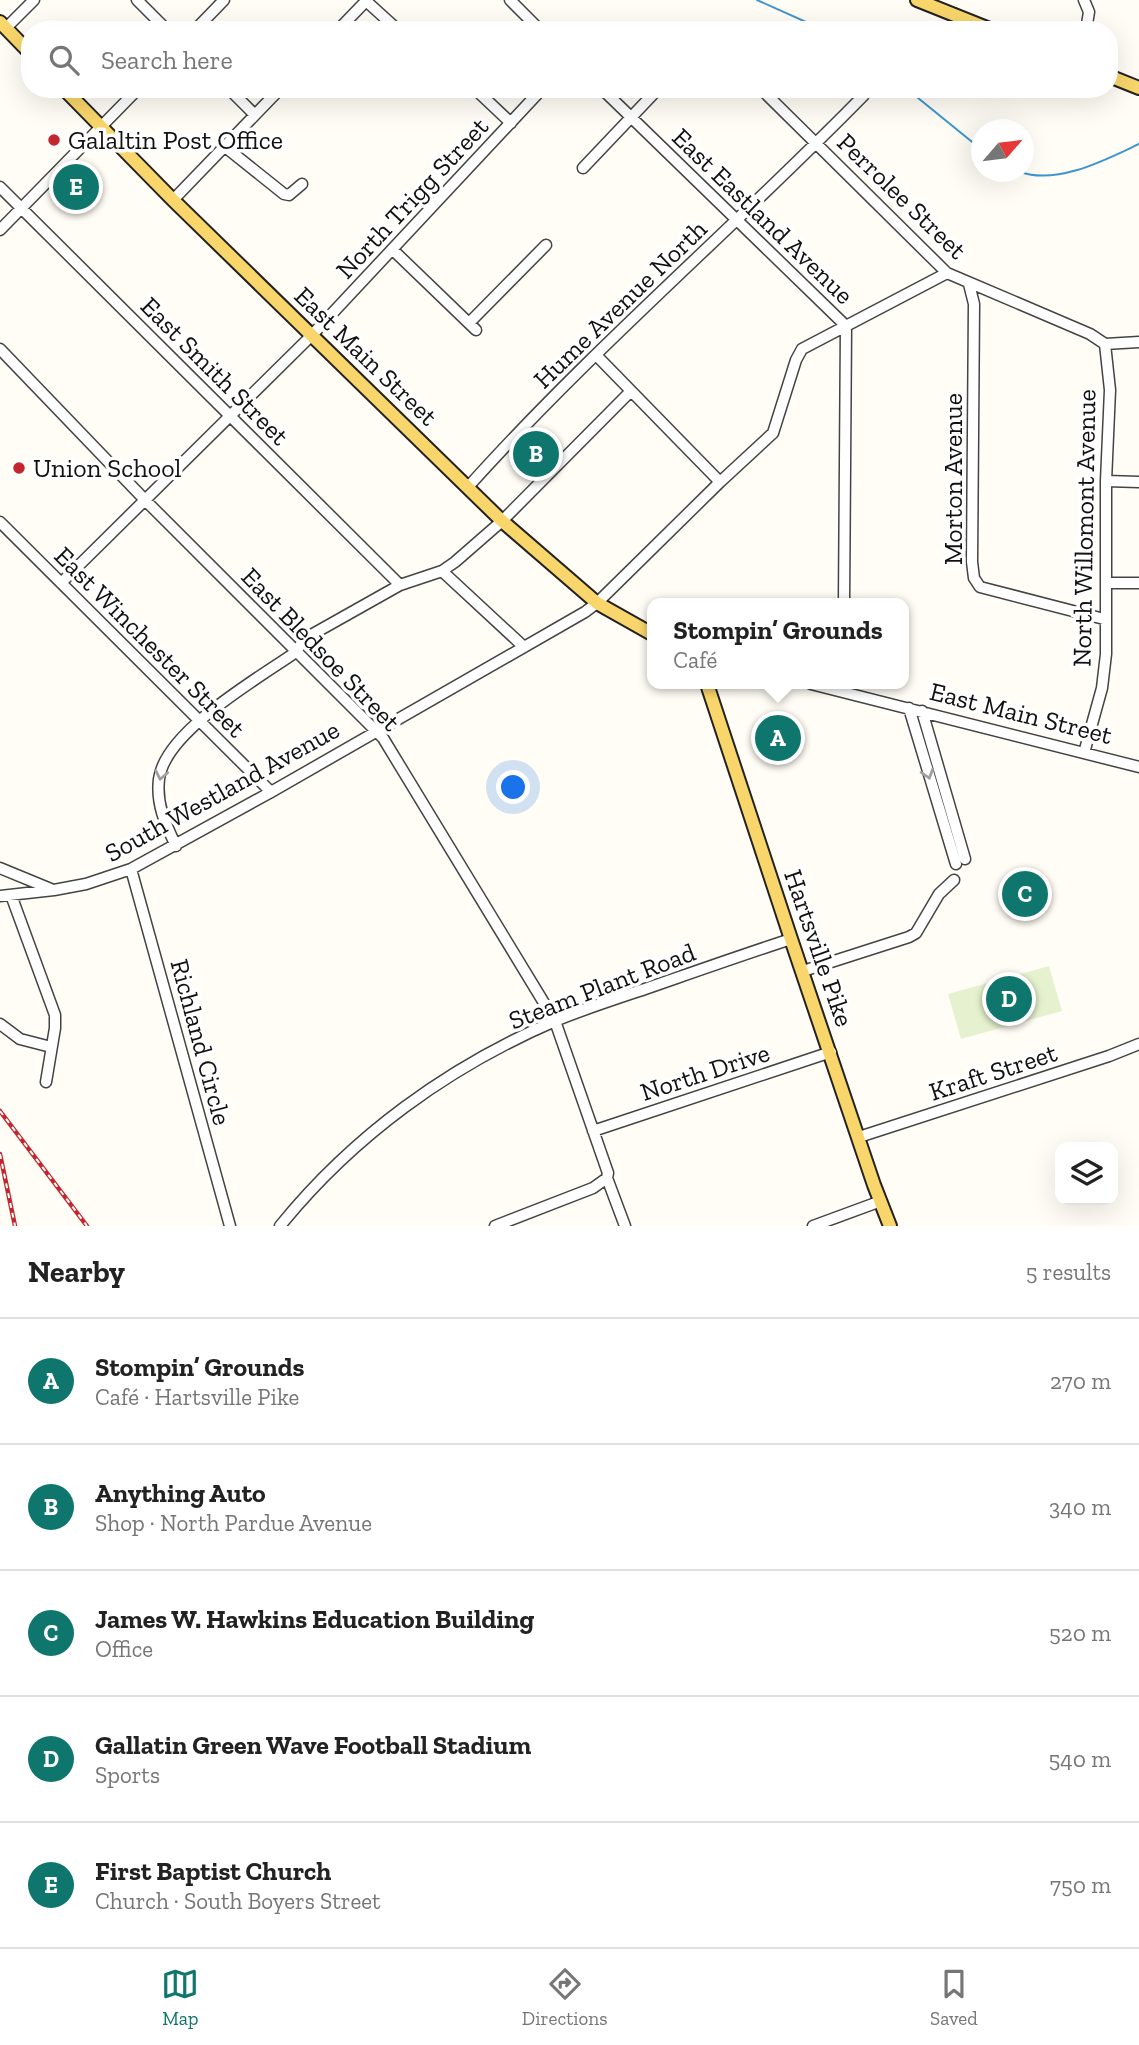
<!DOCTYPE html>
<html lang="en">
<head>
<meta charset="utf-8">
<style>
	:root { --surface:#fff; --page:#f6f6f6; --text:#222; --muted:#767676; --line:#e0e0e0; --accent:#0f766e }
	body { margin:0; font-family:"Zilla Slab",serif; background:var(--page); color:var(--text) }
	.controls { position:absolute; right:21px; bottom:21px; display:grid; overflow:hidden; border-radius:14px; box-shadow:0 7px 28px #0002 }
	.controls button { width:63px; height:63px; display:grid; place-items:center; padding:0; border:0; border-bottom:2px solid var(--line); background:var(--surface); color:var(--text); font:35px sans-serif }
	.compass { position:absolute; left:971px; top:119px; width:63px; height:63px; border-radius:50%; background:var(--surface); box-shadow:0 7px 28px #0002; rotate:62deg }
	.you { position:absolute; left:514px; top:788px; width:24px; height:24px; margin:-18px; border:5px solid #fff; border-radius:50%; background:#1a73e8; box-shadow:0 0 0 10px #1a73e833 }
	.badge { display:grid; place-items:center; width:46px; height:46px; border-radius:50%; background:var(--accent); color:#fff; font-size:23px; font-weight:700 }
	.pin { position:absolute; translate:-50% -50%; border:4px solid #fff; box-shadow:0 2px 7px #0006 }
	.popup { position:absolute; left:647px; top:598px; width:262px; height:91px; box-sizing:border-box; display:grid; place-content:center; border-radius:14px; background:var(--surface); filter:drop-shadow(0 2px 5px #0005); font-size:23px; white-space:nowrap; color:var(--muted) }
	.popup b { font-size:26px; color:var(--text) }
	.popup::after { content:''; position:absolute; left:50%; top:100%; margin-left:-14px; border:14px solid transparent; border-top-color:var(--surface) }
	.list { margin:0; padding:0; list-style:none }
	h2 { display:flex; justify-content:space-between; align-items:center; height:91px; margin:0; padding:0 28px; font-size:30px }
	h2 small { font-size:23px; font-weight:400; color:var(--muted) }
	.list li { display:grid; grid-template-columns:46px 1fr auto; gap:21px; align-items:center; box-sizing:border-box; height:126px; padding:0 28px; border-top:2px solid var(--line) }
	.list b { display:block; font-size:26px; white-space:nowrap }
	.list p { margin:0; font-size:23px; white-space:nowrap; color:var(--muted) }
	.list em { font-size:23px; font-style:normal; color:var(--muted) }
	.icon { flex:none; width:38px; height:38px; fill:none; stroke:currentColor; stroke-width:2; stroke-linecap:round; stroke-linejoin:round }
	.map { position:relative; flex:none; width:1139px; height:1226px; overflow:hidden }
	.search { position:absolute; background:var(--surface); box-shadow:0 7px 28px #0002; left:21px; right:21px; top:21px; height:77px; display:flex; align-items:center; gap:18px; box-sizing:border-box; padding:0 24px; border-radius:28px; color:var(--muted); font-size:26px }
	.sheet { height:721px; background:var(--surface) }
	nav { display:flex; justify-content:space-around; align-items:center; box-sizing:border-box; height:98px; border-top:2px solid var(--line); background:var(--surface); font-size:19px; color:var(--muted) }
	nav a { display:grid; justify-items:center; gap:4px }
	nav .on { color:var(--accent) }
	.map>svg:first-child { display:block }
	.pitch { fill:#e6f2cf }
	.lines { fill:none; stroke-linecap:round; stroke-linejoin:round }
	.stream { stroke:#3f96cf; stroke-width:2 }
	.minor-casing { stroke:#444; stroke-width:13 }
	.major-casing { stroke:#222; stroke-width:16 }
	.minor { stroke:#fff; stroke-width:10 }
	.major { stroke:#f9d66b; stroke-width:12 }
	.rail-casing { stroke:#c4262e; stroke-width:4.5 }
	.rail { stroke:#fff; stroke-width:2; stroke-dasharray:5; stroke-linecap:butt }
	.oneway { stroke:#a0a0a0 }
	.poi-dot { fill:#c4262e; stroke:#fff; stroke-width:2.5 }
	.labels { text-anchor:middle; stroke-width:7; stroke-linejoin:round; paint-order:stroke }
	.poi-label { font-size:26px; fill:#111; stroke:#fff; text-anchor:start }
	.street-label { font-size:26px; fill:#111; stroke:#fff }
</style>
</head>
<body>
<div class="map">
<svg width="1139" height="1226" viewBox="0 0 1139 1226">
	<rect width="100%" height="100%" fill="#fffdf5"/>
	<path class="pitch" d="M1049,966L1062,1011L961,1039L948,994Z"/>
	<g class="lines">
		<path class="stream" d="M757,0L824,30
			M907,89L982,150
			M1020,172C1058,185 1105,160 1139,144"/>
		<defs>
			<path id="minor" d="M137,0L167,30
				M365,0L398,30
				M510,0L540,30
				M1084,0L1089,12L1086,30
				M6,28L34,0
				M195,30L224,0
				M338,30L367,0
				M229,89L255,115
				M475,89L511,123
				M602,89L846,326L844,603
				M761,89L947,273L1090,334L1105,344
				M224,146L284,194L289,195L302,184
				M583,168L658,89
				M0,187L400,585
				M173,200L280,89
				M0,230L138,89
				M393,250L476,330
				M969,284L974,304L972,562L974,578L980,587L1104,619
				M469,323L546,245
				M1105,344L1139,342
				M0,349L146,501L383,738L555,1021L608,1173L607,1178L593,1188L495,1226
				M596,355L720,482
				M1106,481L1139,482
				M468,487C592,349 734,228 864,95
				M0,522L271,792
				M442,571L524,647
				M61,583L312,335L542,89
				M1106,583H1139
				M811,684L1139,767
				M909,708L956,864
				M922,711L965,859
				M1084,753L1102,688L1106,654V481L1110,390L1105,344
				M176,846C165,823 156,804 159,779C165,731 259,678 296,652L304,639L400,585L442,571L455,562L502,521L631,391
				M0,868L51,889
				M131,869L230,1226
				M11,895L55,1015V1028L46,1082
				M0,896L54,890L86,884L131,869L271,792L585,612L597,603L720,482L773,433L796,360L802,349L947,273
				M803,971L909,937L916,933L939,894L954,880
				M0,1024L20,1039L51,1047
				M593,1131L831,1052
				M859,1137L1109,1056L1139,1044
				M607,1178L625,1226
				M280,1226C353,1136 448,1067 555,1021C584,1009 615,999 645,989C694,972 742,955 791,939
				M813,1226L881,1201"/>
			<path id="major" d="M917,0L992,30
				M0,22L30,53
				M1109,76L1139,88
				M64,89L173,200L502,521L597,603L652,634
				M707,684L791,939L874,1185L890,1226"/>
		</defs>
		<use href="#minor" class="minor-casing"/>
		<use href="#major" class="major-casing"/>
		<use href="#minor" class="minor"/>
		<use href="#major" class="major"/>
		<defs>
			<path id="rail" d="M0,1111L87,1226
				M0,1154L15,1226"/>
		</defs>
		<use href="#rail" class="rail-casing"/>
		<use href="#rail" class="rail"/>
	</g>
	<defs><path id="oneway-chevron" d="M-2-3.5L2.5 0L-2 3.5" fill="none" stroke-width="1.6" stroke-linecap="round" stroke-linejoin="round" transform="scale(1.75)"/></defs>
	<g class="oneway">
		<use href="#oneway-chevron" transform="translate(928 774) rotate(73)"/>
		<use href="#oneway-chevron" transform="translate(161 775) rotate(101)"/>
	</g>
	<g class="poi-dot">
		<circle cx="54" cy="140" r="7"/>
		<circle cx="19" cy="468" r="7"/>
	</g>
	<g class="labels">
		<g class="poi-label">
			<text x="68" y="149">Galaltin Post Office</text>
			<text x="33" y="477">Union School</text>
		</g>
		<g class="street-label">
			<text transform="translate(902 196) rotate(44)" y="9">Perrolee Street</text>
			<text transform="translate(412 198) rotate(-47)" y="9">North Trigg Street</text>
			<text transform="translate(763 216) rotate(44)" y="9">East Eastland Avenue</text>
			<text transform="translate(620 304) rotate(-44)" y="9">Hume Avenue North</text>
			<text transform="translate(366 356) rotate(44)" y="9">East Main Street</text>
			<text transform="translate(215 371) rotate(45)" y="9">East Smith Street</text>
			<text transform="translate(953 479) rotate(-90)" y="9">Morton Avenue</text>
			<text transform="translate(1084 528) rotate(-89)" y="9">North Willomont Avenue</text>
			<text transform="translate(150 642) rotate(45)" y="9">East Winchester Street</text>
			<text transform="translate(321 649) rotate(46)" y="9">East Bledsoe Street</text>
			<text transform="translate(1021 713) rotate(14)" y="9">East Main Street</text>
			<text transform="translate(222 791) rotate(-29)" y="9">South Westland Avenue</text>
			<text transform="translate(819 948) rotate(71)" y="9">Hartsville Pike</text>
			<text transform="translate(602 986) rotate(-21)" y="9">Steam Plant Road</text>
			<text transform="translate(201 1042) rotate(75)" y="9">Richland Circle</text>
			<text transform="translate(705 1072) rotate(-18)" y="9">North Drive</text>
			<text transform="translate(993 1072) rotate(-18)" y="9">Kraft Street</text>
		</g>
	</g>
</svg>
<div class="controls">
<button><svg class="icon" aria-label="layers" viewBox="0 0 24 24"><path d="M12 4l9 5-9 5-9-5zM3 14l9 5 9-5"/></svg></button>
</div>
<svg class="compass" viewBox="-18 -18 36 36"><path d="M0-13l5 13h-10z" fill="#e53935"/><path d="M0 13l5-13h-10z" fill="#767676"/></svg>
<div class="you"></div>
<div class="pin badge" style="left:778px;top:738px">A</div>
<div class="popup"><b>Stompin’ Grounds</b>Café</div>
<div class="pin badge" style="left:536px;top:454px">B</div>
<div class="pin badge" style="left:1025px;top:894px">C</div>
<div class="pin badge" style="left:1009px;top:999px">D</div>
<div class="pin badge" style="left:76px;top:187px">E</div>
<div class="search"><svg class="icon" aria-label="search" viewBox="0 0 24 24"><circle cx="10" cy="10" r="6"/><path d="M15 15l6 6"/></svg>Search here</div>
</div>
<section class="sheet">
<h2>Nearby<small>5 results</small></h2>
<ul class="list">
<li><span class="badge">A</span><div><b>Stompin’ Grounds</b><p>Café · Hartsville Pike</p></div><em>270 m</em></li>
<li><span class="badge">B</span><div><b>Anything Auto</b><p>Shop · North Pardue Avenue</p></div><em>340 m</em></li>
<li><span class="badge">C</span><div><b>James W. Hawkins Education Building</b><p>Office</p></div><em>520 m</em></li>
<li><span class="badge">D</span><div><b>Gallatin Green Wave Football Stadium</b><p>Sports</p></div><em>540 m</em></li>
<li><span class="badge">E</span><div><b>First Baptist Church</b><p>Church · South Boyers Street</p></div><em>750 m</em></li>
</ul>
</section>
<nav>
<a class="on"><svg class="icon" aria-label="map" viewBox="0 0 24 24"><path d="M3 6l6-2 6 2 6-2v14l-6 2-6-2-6 2zM9 4v14M15 6v14"/></svg>Map</a>
<a><svg class="icon" aria-label="directions" viewBox="0 0 24 24"><path d="M12 3l9 9-9 9-9-9zM9 14v-3h6M13 9l2 2-2 2"/></svg>Directions</a>
<a><svg class="icon" aria-label="saved" viewBox="0 0 24 24"><path d="M7 4h10v16l-5-4-5 4z"/></svg>Saved</a>
</nav>
</body>
</html>
